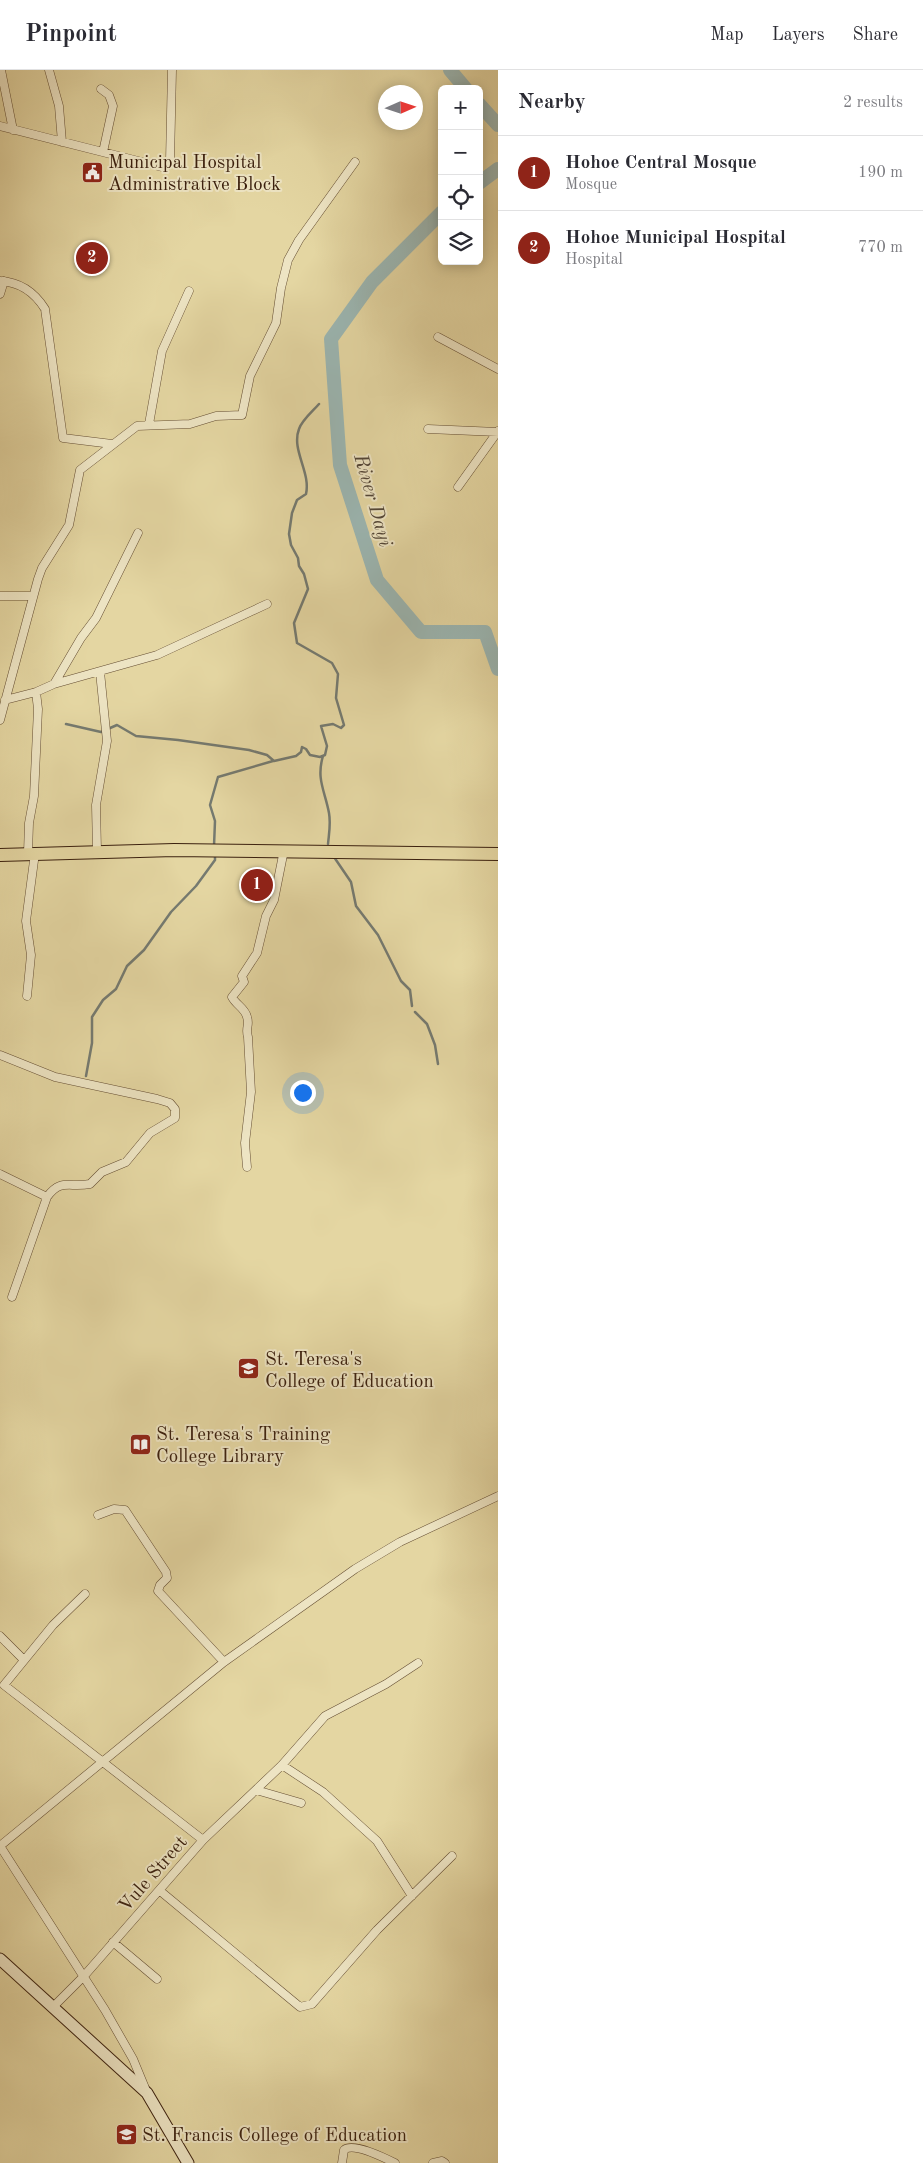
<!DOCTYPE html>
<html lang="en">
<head>
<meta charset="utf-8">
<style>
	:root { --surface:#fff; --page:#f7f7f7; --text:#2b2b33; --muted:#7c7c81; --line:#e1e1e2; --accent:#8f2418 }
	body { margin:0; font-family:"Old Standard TT",serif; background:var(--page); color:var(--text) }
	.controls { position:absolute; right:15px; top:15px; display:grid; overflow:hidden; border-radius:8px; box-shadow:0 2px 12px #0003 }
	.controls button { width:45px; height:45px; display:grid; place-items:center; padding:0; border:0; border-bottom:1px solid var(--line); background:var(--surface); color:var(--text); font:25px sans-serif }
	.compass { position:absolute; left:378px; top:15px; width:45px; height:45px; border-radius:50%; background:var(--surface); box-shadow:0 2px 12px #0003; rotate:87deg }
	.you { position:absolute; left:302px; top:1022px; width:18px; height:18px; margin:-12px; border:4px solid #fff; border-radius:50%; background:#1a73e8; box-shadow:0 0 0 8px #1a73e833 }
	.badge { display:grid; place-items:center; width:32px; height:32px; border-radius:50%; background:var(--accent); color:#fff; font-size:16px; font-weight:700 }
	.pin { position:absolute; translate:-50% -50%; border:2px solid #fff; box-shadow:0 1px 5px #0006 }
	.list { margin:0; padding:0; list-style:none }
	h2 { display:flex; justify-content:space-between; align-items:center; height:65px; margin:0; padding:0 20px; font-size:21px }
	h2 small { font-size:16px; font-weight:400; color:var(--muted) }
	.list li { display:grid; grid-template-columns:32px 1fr auto; gap:15px; align-items:center; box-sizing:border-box; height:75px; padding:0 20px; border-top:1px solid var(--line) }
	.list b { display:block; font-size:19px; white-space:nowrap }
	.list p { margin:0; font-size:16px; white-space:nowrap; color:var(--muted) }
	.list em { font-size:16px; font-style:normal; color:var(--muted) }
	.icon { flex:none; width:28px; height:28px; fill:none; stroke:currentColor; stroke-width:2; stroke-linecap:round; stroke-linejoin:round }
	.map { position:relative; flex:none; width:498px; height:2093px; overflow:hidden }
	header { display:flex; align-items:center; gap:30px; box-sizing:border-box; height:70px; padding:0 25px; background:var(--surface); border-bottom:1px solid var(--line) }
	header strong { font-size:24px }
	nav { display:flex; gap:28px; margin-inline-start:auto; font-size:18px }
	main { display:flex }
	aside { flex:1; background:var(--surface) }
	.map>svg:first-child { display:block }
	.lines { fill:none; stroke-linecap:round; stroke-linejoin:round }
	.stream { stroke:#757a70; stroke-width:2.5 }
	.river { stroke:#9bb6b2; stroke-width:14 }
	.minor-casing { stroke:#654e33; stroke-width:9 }
	.secondary-casing { stroke:#3b200e; stroke-width:13 }
	.trunk-casing { stroke:#3b200e; stroke-width:14 }
	.minor { stroke:#ede4c3; stroke-width:8 }
	.secondary { stroke:#ede4c3; stroke-width:11 }
	.trunk { stroke:#e4d6a2; stroke-width:12 }
	.labels { text-anchor:middle; stroke-width:4; stroke-linejoin:round; paint-order:stroke }
	.poi-label { font-size:19px; fill:#3b200e; stroke:#ede4c3; text-anchor:start }
	.street-label { font-size:19px; fill:#3b200e; stroke:#ede4c3 }
	.water-label { font-size:20px; font-style:italic; fill:#534637; stroke:#ede4c3 }
</style>
</head>
<body>
<header>
<strong>Pinpoint</strong>
<nav><a>Map</a><a>Layers</a><a>Share</a></nav>
</header>
<main>
<div class="map">
<svg width="498" height="2093" viewBox="0 0 498 2093">
	<rect width="100%" height="100%" fill="#e4d6a2"/>
	<filter id="stains"><feTurbulence type="fractalNoise" baseFrequency=".004" numOctaves="4"/><feColorMatrix values="0 0 0 0 .2 0 0 0 0 .09 0 0 0 0 .02 0 0 0 .5 -.17"/></filter>
	<radialGradient id="worn" r=".72"><stop offset=".6" stop-color="#630" stop-opacity="0"/><stop offset="1" stop-color="#630" stop-opacity=".3"/></radialGradient>
	<g class="lines">
		<path class="stream" d="M66,654L101,662L117,655L136,666L178,670L249,680L267,685L274,691L296,686L301,682L302,677L306,679L310,685L320,687L325,685L327,676L321,656L333,654L341,658L344,655L336,628L338,604L332,593L297,573L294,553L308,519L304,504L299,496L298,488L291,475L289,464L292,443L297,430L306,424C311,402 291,380 299,359C302,350 313,341 319,334
			M323,686C316,709 325,721 329,743C331,754 329,763 328,774
			M214,776L215,751L210,735L218,707L273,691
			M334,787L351,812L356,836L378,865L401,911L410,920L412,936
			M415,942L427,954L435,975L438,994
			M86,1006L92,973V947L103,930L116,919L127,896L144,880L171,842L196,816L215,790V784"/>
		<path class="river" d="M450,0L466,19
			M479,34L498,55
			M479,113L498,99
			M442,142L372,212L331,269L340,395L377,510L421,562H485L498,599"/>
		<defs>
			<path id="minor" d="M1,0L13,60
				M49,0L59,36L62,72
				M101,19L109,25L113,36L103,82
				M0,56L162,97L167,96L170,91L172,0
				M0,211C20,212 35,223 45,239L63,368L112,374
				M0,224L4,211
				M438,267L498,299
				M149,354L162,281L189,221
				M428,359L498,362
				M458,417L498,361
				M0,526H33
				M54,614L157,585L267,534
				M5,630L36,622L54,614L81,568L96,548L138,463
				M0,650L38,509L42,498L69,455L80,400L137,356L190,354L216,346L242,345L250,306L276,253L281,218L288,190L299,170L355,92
				M97,781L96,735L107,671L100,602
				M28,783L29,753L34,726L38,639L36,622
				M27,926L31,885L26,851L35,783
				M0,985L55,1007L157,1029L170,1033L175,1039V1048L150,1063L126,1092L102,1102L90,1114C69,1118 61,1108 47,1127L12,1227
				M247,1097L245,1073L251,1022L248,967C245,958 250,955 247,947C245,938 236,935 232,927L244,912L242,906L257,883L266,846L274,830L284,780
				M0,1104L47,1127
				M98,1445L114,1439L125,1440L166,1502L167,1508L160,1515L158,1521L224,1592
				M85,1524L53,1555L4,1615L203,1770
				M0,1566L24,1590
				M282,1695L323,1722L377,1771L412,1826
				M256,1720L301,1733
				M0,1776L224,1592L355,1499L400,1472L498,1426
				M0,1776L105,1940L133,1989L145,2018
				M159,1820L300,1937L312,1934L377,1860L452,1786
				M113,1872L157,1909
				M53,1937L84,1906L203,1770L282,1695L325,1646L386,1614L418,1593
				M342,2093L344,2080C353,2072 385,2088 395,2093
				M433,2093L442,2091L445,2093"/>
			<path id="secondary" d="M0,1889L147,2023L188,2093"/>
			<path id="trunk" d="M0,785L174,780L498,784"/>
		</defs>
		<use href="#minor" class="minor-casing"/>
		<use href="#secondary" class="secondary-casing"/>
		<use href="#trunk" class="trunk-casing"/>
		<use href="#minor" class="minor"/>
		<use href="#secondary" class="secondary"/>
		<use href="#trunk" class="trunk"/>
	</g>
	<defs>
		<symbol id="civic-square" viewBox="-11 -11 22 22"><rect x="-9" y="-9" width="18" height="18" rx="4" fill="#8f2418" stroke="#ede4c3"/><path d="M-.6-6.5H3V-4.5H.6V-3L4-1V1h2V6H-6V1h2V-1L-.6-3ZM-1.2 2.5V6h2.4V2.5Z" fill="#fff"/></symbol>
		<symbol id="university-square" viewBox="-11 -11 22 22"><rect x="-9" y="-9" width="18" height="18" rx="4" fill="#8f2418" stroke="#ede4c3"/><path d="M0-5L7-2L0 1L-7-2ZM-4 1L0 2.5L4 1V4Q0 6-4 4Z" fill="#fff"/></symbol>
		<symbol id="library-square" viewBox="-11 -11 22 22"><rect x="-9" y="-9" width="18" height="18" rx="4" fill="#8f2418" stroke="#ede4c3"/><path d="M-6-4Q-3-5.5-.7-3.5V5Q-3 3-6 4ZM6-4Q3-5.5 .7-3.5V5Q3 3 6 4Z" fill="#fff"/></symbol>
	</defs>
	<g fill-rule="evenodd">
		<use href="#civic-square" x="80" y="90" width="25" height="25"/>
		<use href="#university-square" x="236" y="1286" width="25" height="25"/>
		<use href="#library-square" x="128" y="1362" width="25" height="25"/>
		<use href="#university-square" x="114" y="2052" width="25" height="25"/>
	</g>
	<g class="labels">
		<g class="poi-label">
			<text x="108" y="98">Municipal Hospital<tspan x="108" dy="22">Administrative Block</tspan></text>
			<text x="265" y="1295">St. Teresa's<tspan x="265" dy="22">College of Education</tspan></text>
			<text x="156" y="1370">St. Teresa's Training<tspan x="156" dy="22">College Library</tspan></text>
			<text x="142" y="2071">St. Francis College of Education</text>
		</g>
		<g class="street-label">
			<text transform="translate(152 1803) rotate(-49)" y="7">Vule Street</text>
		</g>
		<g class="water-label">
			<text transform="translate(374 430) rotate(74)" y="7">River Dayi</text>
		</g>
	</g>
	<rect width="100%" height="100%" filter="url(#stains)"/>
	<rect width="100%" height="100%" fill="url(#worn)"/>
</svg>
<div class="controls">
<button>+</button>
<button>−</button>
<button><svg class="icon" aria-label="locate" viewBox="0 0 24 24"><circle cx="12" cy="12" r="6"/><path d="M12 2v4M12 18v4M2 12h4M18 12h4"/></svg></button>
<button><svg class="icon" aria-label="layers" viewBox="0 0 24 24"><path d="M12 4l9 5-9 5-9-5zM3 14l9 5 9-5"/></svg></button>
</div>
<svg class="compass" viewBox="-18 -18 36 36"><path d="M0-13l5 13h-10z" fill="#e53935"/><path d="M0 13l5-13h-10z" fill="#7c7c81"/></svg>
<div class="you"></div>
<div class="pin badge" style="left:257px;top:815px">1</div>
<div class="pin badge" style="left:92px;top:188px">2</div>
</div>
<aside>
<h2>Nearby<small>2 results</small></h2>
<ul class="list">
<li><span class="badge">1</span><div><b>Hohoe Central Mosque</b><p>Mosque</p></div><em>190 m</em></li>
<li><span class="badge">2</span><div><b>Hohoe Municipal Hospital</b><p>Hospital</p></div><em>770 m</em></li>
</ul>
</aside>
</main>
</body>
</html>
